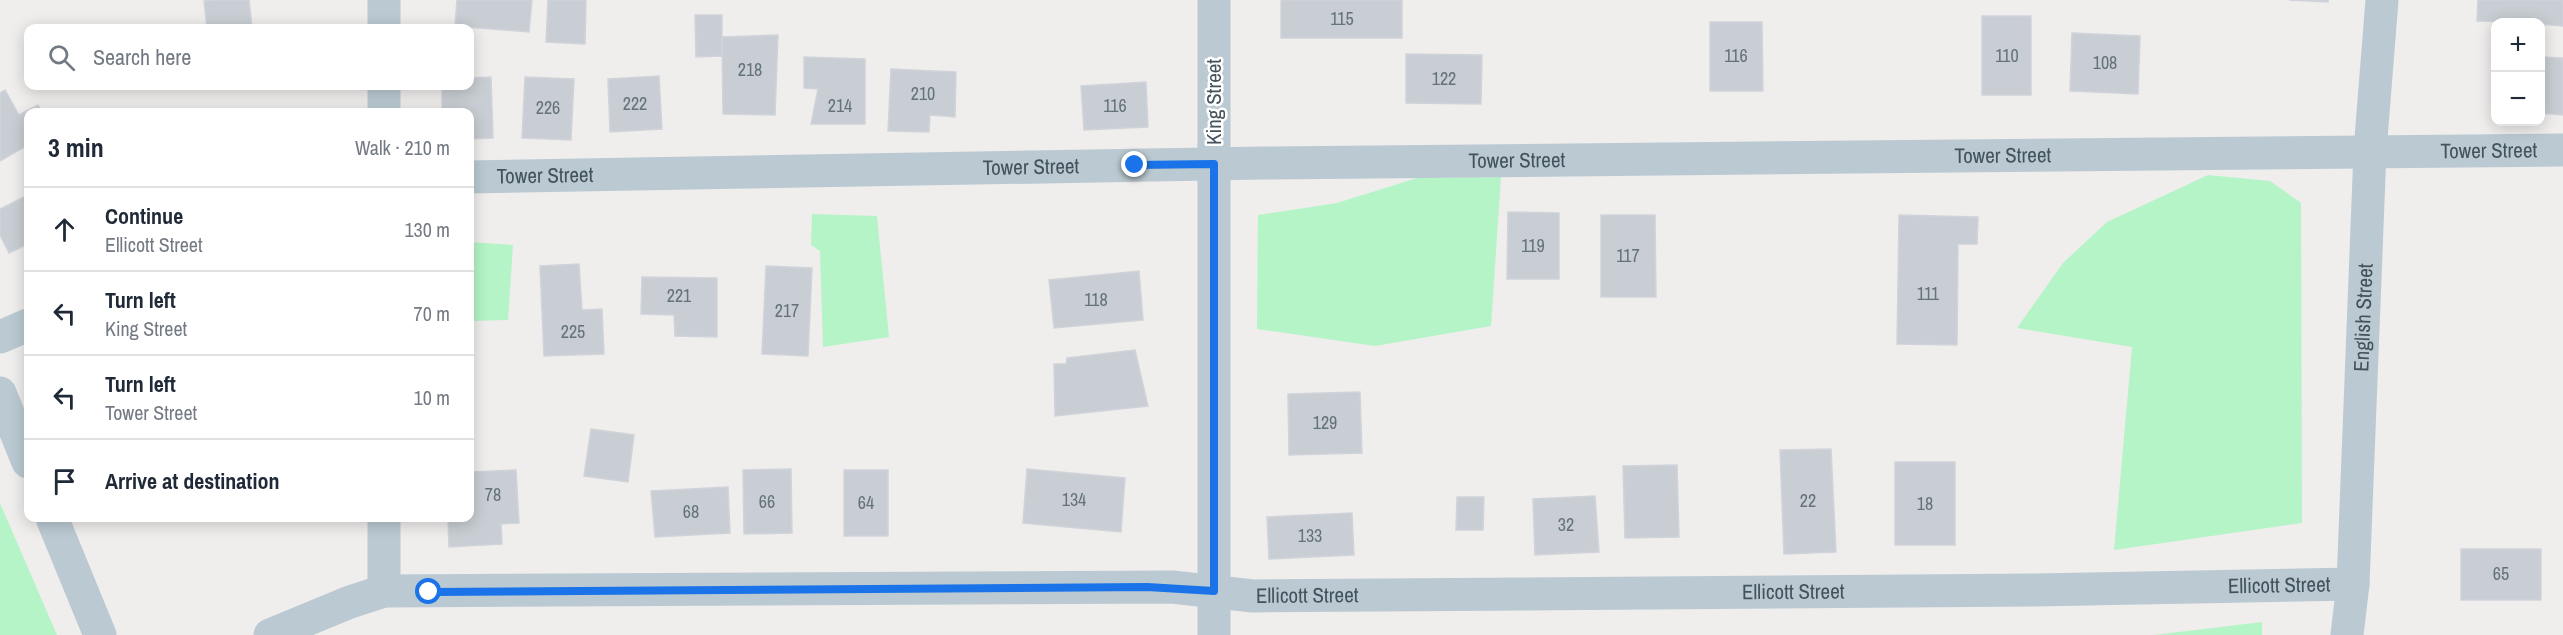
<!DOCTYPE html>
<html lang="en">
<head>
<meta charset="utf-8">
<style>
	:root { --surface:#fff; --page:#f2f2f3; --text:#1f2937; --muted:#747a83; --line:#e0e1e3 }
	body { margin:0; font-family:"Archivo Narrow",sans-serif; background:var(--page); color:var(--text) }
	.controls { position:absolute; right:18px; top:18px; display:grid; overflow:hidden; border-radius:12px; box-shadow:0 3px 15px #0003 }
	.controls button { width:54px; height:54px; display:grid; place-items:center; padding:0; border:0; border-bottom:2px solid var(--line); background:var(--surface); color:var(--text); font:30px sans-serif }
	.stop { position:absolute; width:18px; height:18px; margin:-14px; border:4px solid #1a73e8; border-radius:50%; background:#fff }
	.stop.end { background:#1a73e8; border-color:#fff; box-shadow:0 2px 6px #0008 }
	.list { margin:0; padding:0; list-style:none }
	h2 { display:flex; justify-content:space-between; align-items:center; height:78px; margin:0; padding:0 24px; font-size:26px }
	h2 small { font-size:20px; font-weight:400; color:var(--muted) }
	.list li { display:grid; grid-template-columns:39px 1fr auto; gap:18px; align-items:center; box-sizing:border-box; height:84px; padding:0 24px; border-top:2px solid var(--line) }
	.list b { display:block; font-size:22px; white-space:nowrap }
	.list p { margin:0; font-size:20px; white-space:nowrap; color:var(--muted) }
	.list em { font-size:20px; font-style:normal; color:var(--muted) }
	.icon { flex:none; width:33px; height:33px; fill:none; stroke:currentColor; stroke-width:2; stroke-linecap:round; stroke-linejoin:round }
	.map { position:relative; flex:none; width:2563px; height:635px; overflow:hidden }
	.search { position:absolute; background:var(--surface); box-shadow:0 3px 15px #0003; left:24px; top:24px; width:450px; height:66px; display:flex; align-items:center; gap:15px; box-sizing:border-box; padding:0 21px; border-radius:12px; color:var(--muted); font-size:22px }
	.panel { position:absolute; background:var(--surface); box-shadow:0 3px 15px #0003; left:24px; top:108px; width:450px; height:414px; border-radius:12px }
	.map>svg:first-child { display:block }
	.green { fill:#b5f4c7 }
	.building { fill:#c8ced3; stroke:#d0d4da; stroke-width:1.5 }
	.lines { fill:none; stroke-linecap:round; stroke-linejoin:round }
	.minor { stroke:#bbcad2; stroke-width:33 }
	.route { stroke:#1a73e8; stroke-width:8 }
	.labels { text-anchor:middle; stroke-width:5; stroke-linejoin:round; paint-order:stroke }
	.number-label { font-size:18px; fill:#64727a }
	.street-label { font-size:21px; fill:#43535d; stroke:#fff }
</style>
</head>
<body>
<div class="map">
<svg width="2563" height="635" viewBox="0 0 2563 635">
	<rect width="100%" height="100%" fill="#f0eded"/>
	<path class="green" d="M2208,175L2270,181L2301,203L2302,523L2114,550L2132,347L2017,328L2063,263L2107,222Z
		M1501,177L1491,326L1375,346L1257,329L1258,215L1337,203L1417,178Z
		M812,214L877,216L889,337L823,347L820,251L811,245Z
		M470,242L513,245L508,320L470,321Z
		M0,503L57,635H0Z
		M2262,622V635H2154Z"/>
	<path class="building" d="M218,0H249L252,28H207L204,1Z
		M457,0H532L529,32L455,26Z
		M548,0H586L585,44L546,42Z
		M1281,0H1402V38H1281Z
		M2289,0H2328V2Z
		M2478,0H2563V26L2540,24V22L2477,21Z
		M695,15H722V56L696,57Z
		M1982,16H2031V95H1982Z
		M1710,22H1762L1763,91H1710Z
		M2072,33L2140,36L2138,94L2070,91Z
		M778,35L775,115L723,114L722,37Z
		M1406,54L1482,55L1481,104L1406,103Z
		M804,57L865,59V124H811L818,89L804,88Z
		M2540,57L2563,58V115L2540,113Z
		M891,69L956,72L955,117L930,115L929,132L888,131Z
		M2496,72V111L2493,110Z
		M659,76L662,129L610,132L608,79Z
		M491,77L493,138L470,139V112H442V86H470V78Z
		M525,77L574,79L571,140L522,138Z
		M1146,82L1148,127L1084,130L1081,86Z
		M5,90L19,115L38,105L42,112H28V145L0,161V93Z
		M28,195V244L9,253L0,235V209Z
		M1508,212L1559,213V279H1507Z
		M1601,215H1655L1656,297H1601Z
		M1899,215L1978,217L1977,244H1958L1957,345L1897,344Z
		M579,264L582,310L602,309L604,354L544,356L540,266Z
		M766,266L812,268L808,356L762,354Z
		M1139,271L1143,320L1054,328L1049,280Z
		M642,277L717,278V337L675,336L674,315L641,314Z
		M1135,350L1148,406L1055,416L1054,364H1066L1067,358Z
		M1360,392L1362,453L1289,455L1288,394Z
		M591,429L634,435L628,482L584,476Z
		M1831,449L1836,552L1784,554L1780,450Z
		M1895,462H1955V545H1895Z
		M1677,465L1679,537L1625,538L1623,466Z
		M791,469L792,533L744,534L743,470Z
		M1027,469L1125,478L1121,532L1023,523Z
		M516,470L519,523L501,524L502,544L449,547L448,518H470V472Z
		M844,470H888V536H844Z
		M728,487L730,533L655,537L651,491Z
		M1595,496L1599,552L1535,555L1533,499Z
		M1457,497H1484L1483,530H1456Z
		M1352,513L1354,555L1269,559L1267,517Z
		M2461,549H2541V600H2461Z"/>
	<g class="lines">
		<g class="minor">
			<path d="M384,28V0"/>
			<path d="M384,112V86"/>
			<path id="s1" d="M470,177L1264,163L2563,150"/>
			<path d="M0,337L28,325"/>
			<path d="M0,393L28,462"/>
			<path d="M52,518L100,635"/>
			<path d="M384,518V591"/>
			<path id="s2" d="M270,635L350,602L384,591L1172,587L1253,596L2035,590L2353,584"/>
			<path d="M1214,635V0"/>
			<path id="s3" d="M2347,635L2353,584L2370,151L2382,0"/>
		</g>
	</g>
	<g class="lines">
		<path class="route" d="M429,592L1147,587L1214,591V164L1135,165"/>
	</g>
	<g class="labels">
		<g class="number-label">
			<text x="1342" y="25">115</text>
			<text x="1736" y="62">116</text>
			<text x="2007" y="62">110</text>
			<text x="2105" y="69">108</text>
			<text x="750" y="76">218</text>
			<text x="1444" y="85">122</text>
			<text x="923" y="100">210</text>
			<text x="635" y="110">222</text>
			<text x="840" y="112">214</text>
			<text x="1115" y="112">116</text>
			<text x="548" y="114">226</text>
			<text x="1533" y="252">119</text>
			<text x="1628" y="262">117</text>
			<text x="1928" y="300">111</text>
			<text x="679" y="302">221</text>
			<text x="1096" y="306">118</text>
			<text x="787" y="317">217</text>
			<text x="573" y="338">225</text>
			<text x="1325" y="429">129</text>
			<text x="493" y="501">78</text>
			<text x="1074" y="506">134</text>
			<text x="1808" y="507">22</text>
			<text x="767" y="508">66</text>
			<text x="866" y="509">64</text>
			<text x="1925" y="510">18</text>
			<text x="691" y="518">68</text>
			<text x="1566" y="531">32</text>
			<text x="1310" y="542">133</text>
			<text x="2501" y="580">65</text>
		</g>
		<g class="street-label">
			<text transform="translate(1214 102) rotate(-90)" y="7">King Street</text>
			<text dy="7" stroke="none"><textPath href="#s1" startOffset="2019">Tower Street</textPath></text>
			<text dy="7" stroke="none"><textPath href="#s1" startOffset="1533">Tower Street</textPath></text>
			<text dy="7" stroke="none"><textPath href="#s1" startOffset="1047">Tower Street</textPath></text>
			<text dy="7" stroke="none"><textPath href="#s1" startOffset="561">Tower Street</textPath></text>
			<text dy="7" stroke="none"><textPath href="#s1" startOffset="75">Tower Street</textPath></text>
			<text dy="7" stroke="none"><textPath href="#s3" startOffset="318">English Street</textPath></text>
			<text dy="7" stroke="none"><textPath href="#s2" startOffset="2018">Ellicott Street</textPath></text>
			<text dy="7" stroke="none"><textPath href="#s2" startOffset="1532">Ellicott Street</textPath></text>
			<text dy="7" stroke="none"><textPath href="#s2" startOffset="1046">Ellicott Street</textPath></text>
		</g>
	</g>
</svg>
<div class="controls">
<button>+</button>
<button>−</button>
</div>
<div class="stop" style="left:429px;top:592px"></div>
<div class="stop end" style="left:1135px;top:165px"></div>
<div class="search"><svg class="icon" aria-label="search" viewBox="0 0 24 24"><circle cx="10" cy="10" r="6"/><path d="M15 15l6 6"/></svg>Search here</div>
<section class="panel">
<h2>3 min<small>Walk · 210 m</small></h2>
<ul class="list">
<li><svg class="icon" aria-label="ahead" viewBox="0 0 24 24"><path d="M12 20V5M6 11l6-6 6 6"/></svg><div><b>Continue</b><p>Ellicott Street</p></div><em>130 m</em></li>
<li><svg class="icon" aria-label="left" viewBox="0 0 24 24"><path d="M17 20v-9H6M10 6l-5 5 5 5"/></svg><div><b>Turn left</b><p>King Street</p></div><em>70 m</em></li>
<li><svg class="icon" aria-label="left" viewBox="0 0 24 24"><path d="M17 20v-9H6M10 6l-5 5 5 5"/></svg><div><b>Turn left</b><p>Tower Street</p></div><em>10 m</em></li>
<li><svg class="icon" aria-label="arrive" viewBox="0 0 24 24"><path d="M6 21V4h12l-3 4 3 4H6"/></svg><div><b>Arrive at destination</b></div></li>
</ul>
</section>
</div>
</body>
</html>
